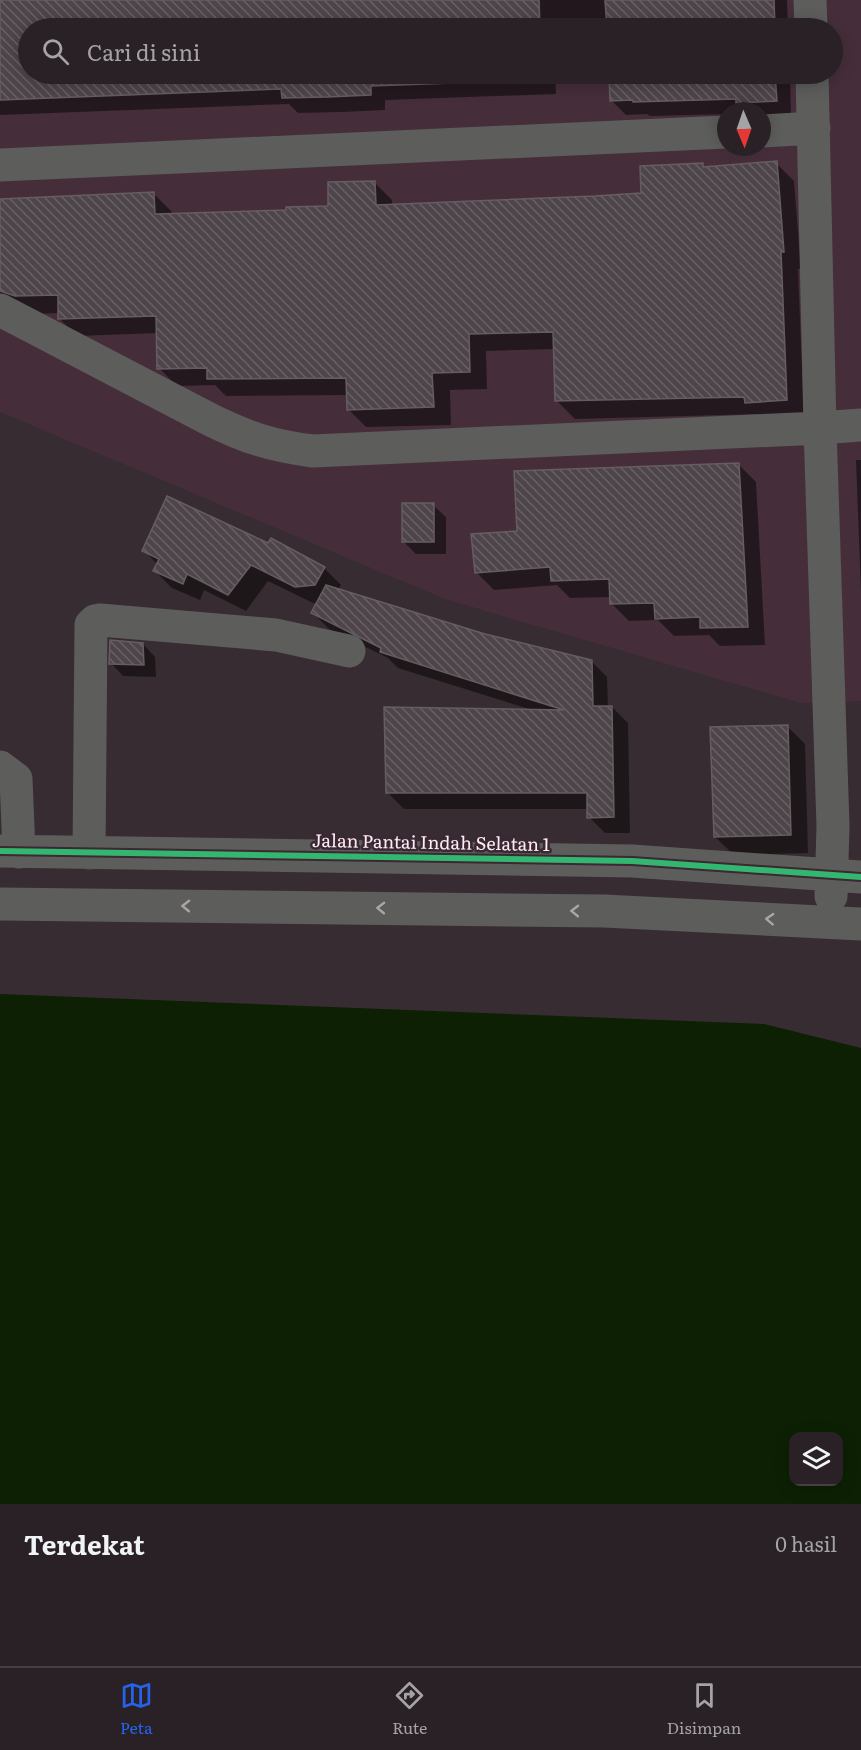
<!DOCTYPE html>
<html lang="id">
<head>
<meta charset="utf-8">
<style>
	:root { --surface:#292126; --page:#31292e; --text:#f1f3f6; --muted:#a5a3a7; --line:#453e43; --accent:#2563eb }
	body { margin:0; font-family:Literata,serif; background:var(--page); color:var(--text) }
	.controls { position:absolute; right:18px; bottom:18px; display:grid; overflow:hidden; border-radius:12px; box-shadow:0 3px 15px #0003 }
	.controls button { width:54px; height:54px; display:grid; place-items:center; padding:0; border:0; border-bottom:2px solid var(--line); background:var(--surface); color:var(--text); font:30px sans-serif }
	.compass { position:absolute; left:717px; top:102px; width:54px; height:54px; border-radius:50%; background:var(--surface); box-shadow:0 3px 15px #0003; rotate:178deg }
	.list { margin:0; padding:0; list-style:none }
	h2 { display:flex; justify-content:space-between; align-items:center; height:78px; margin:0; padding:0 24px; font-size:26px }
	h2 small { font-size:20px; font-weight:400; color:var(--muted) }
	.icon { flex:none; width:33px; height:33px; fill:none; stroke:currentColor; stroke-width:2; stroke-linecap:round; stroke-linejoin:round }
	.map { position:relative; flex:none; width:861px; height:1504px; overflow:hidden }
	.search { position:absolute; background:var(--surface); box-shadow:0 3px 15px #0003; left:18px; right:18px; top:18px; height:66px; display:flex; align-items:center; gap:15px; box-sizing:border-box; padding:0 21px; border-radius:33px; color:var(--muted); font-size:22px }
	.sheet { height:162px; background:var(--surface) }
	nav { display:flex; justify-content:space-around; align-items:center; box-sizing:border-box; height:84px; border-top:2px solid var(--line); background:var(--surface); font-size:16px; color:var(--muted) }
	nav a { display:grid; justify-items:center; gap:3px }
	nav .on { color:var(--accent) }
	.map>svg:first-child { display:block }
	.built { fill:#452e3a; fill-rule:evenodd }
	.water { fill:#0d2004; fill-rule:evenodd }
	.shadow { fill:#0007 }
	.building { fill:url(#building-back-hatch); stroke:#665c61; stroke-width:1.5 }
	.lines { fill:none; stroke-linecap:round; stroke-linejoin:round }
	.minor { stroke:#5d5d5c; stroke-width:33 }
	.cycleway-casing { stroke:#3b2832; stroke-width:10 }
	.cycleway { stroke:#33b770; stroke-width:6 }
	.oneway { stroke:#aca5a8 }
	.labels { text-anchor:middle; stroke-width:5; stroke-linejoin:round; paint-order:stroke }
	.street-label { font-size:18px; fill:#faedf4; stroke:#3b2832 }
</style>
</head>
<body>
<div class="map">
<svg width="861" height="1504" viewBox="0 0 861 1504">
	<defs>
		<pattern id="building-back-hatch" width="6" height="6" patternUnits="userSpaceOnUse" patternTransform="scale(1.5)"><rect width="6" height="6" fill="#4e454a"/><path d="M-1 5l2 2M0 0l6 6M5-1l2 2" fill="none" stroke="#686065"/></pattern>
	</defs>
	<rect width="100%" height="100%" fill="#372c32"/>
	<path class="built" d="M0,0H861V701L801,703L445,599L0,412ZM28,28H832V74H28ZM726,111H762V147H726Z"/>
	<path class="water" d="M0,994L764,1024L861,1048V1504H0ZM794,1436H838V1482H794Z"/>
	<path class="shadow" d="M0,0H787L788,28H608V21L554,23V28H28V74H555L556,94L385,100V110L343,112L298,113L289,104L0,115Z
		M610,74H790L791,115L762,117V111H726V114L650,116L647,114L626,115L611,100Z
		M776,163L794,181L801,269H798L804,418L759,414L575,419L557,401L555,349L486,351L487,389L450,390L451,425L366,427L349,410L348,395L226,396L215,385L177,386L159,368L158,333L77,336L59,318V313L33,314L0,300V200L154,194L172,212V215L287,211L330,207L374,182L392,200V206L643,195L702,165L706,168Z
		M856,460H861V593Z
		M739,465L756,482L765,645L720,646L709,635L674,636L658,620L629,621L611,603V597L570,598L557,585L494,590L476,572L519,532Z
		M433,505L446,517V554H416L404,542Z
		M269,545L324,568L341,585L338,590L484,635L591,661L607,677L608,707H612L628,723L630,833H605L589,817V809H404L388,793L532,710L398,668L388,658L329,629L313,613L318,603H313L268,581L246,611L204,590L200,600L172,588L155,571L158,565L144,550Z
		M143,644L155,657L156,677L123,676L111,663Z
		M787,726L805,744L808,853L734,855L715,837Z"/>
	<path class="building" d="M0,0H539L540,28H28V74H542V80L371,86V95L327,97L282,98L281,89L0,100Z
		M605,0H774L775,28H607Z
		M609,74H775L777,101L736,103V99L633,102V100L610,101Z
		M777,161L784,252H781L787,400L745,403L744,397L555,401L553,332L469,334L470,372L432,373L434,407L347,410L346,378L207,379V368L157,369L156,316L58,319V295L15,296L0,291V199L154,192L155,214L286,210V207L328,206V182L375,181L376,205L595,196L641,193L640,166L703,163V167Z
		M739,463L748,627L700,628V617L655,619L654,603L610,604L609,579L551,581L550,567L475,573L471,534L517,531L514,471Z
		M167,496L268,543L271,538L325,567L315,585L295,587L251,565L228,595L187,574L183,584L153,571L159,559L142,551Z
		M402,503H434V542H402Z
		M326,585L485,634L592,660L593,706H612L614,817L587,818V793H386L384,707L564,710L380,652L381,648L311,613Z
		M110,640L143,643L144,665L109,664Z
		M788,725L791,835L714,837L710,727Z"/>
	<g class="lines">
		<path class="minor" d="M810,0L811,28
			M812,74L820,428L833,826L831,896
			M762,131L814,128
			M0,165L726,132
			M0,310L209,419C245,437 272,446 313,451L820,428L861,425
			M0,767L16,779L19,852
			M0,851L632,861L861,877
			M89,853L91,625L95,621L100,620L276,635L349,651
			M0,904L604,911L861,924"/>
		<defs>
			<path id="cycleway" d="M0,851L632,861L861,877"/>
		</defs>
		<use href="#cycleway" class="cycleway-casing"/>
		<use href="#cycleway" class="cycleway"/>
	</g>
	<defs><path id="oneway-chevron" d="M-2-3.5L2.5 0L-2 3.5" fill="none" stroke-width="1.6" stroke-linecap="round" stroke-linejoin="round" transform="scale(1.5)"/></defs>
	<g class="oneway">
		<use href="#oneway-chevron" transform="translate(186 906) rotate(-179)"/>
		<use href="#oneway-chevron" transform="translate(381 908) rotate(-179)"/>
		<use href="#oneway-chevron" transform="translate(575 911) rotate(-179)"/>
		<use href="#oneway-chevron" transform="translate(770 919) rotate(-177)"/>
	</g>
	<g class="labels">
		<g class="street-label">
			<text transform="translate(431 843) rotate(1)" y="6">Jalan Pantai Indah Selatan 1</text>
		</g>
	</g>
</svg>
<div class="controls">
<button><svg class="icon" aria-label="layers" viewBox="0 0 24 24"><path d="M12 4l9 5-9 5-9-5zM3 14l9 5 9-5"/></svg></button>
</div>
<svg class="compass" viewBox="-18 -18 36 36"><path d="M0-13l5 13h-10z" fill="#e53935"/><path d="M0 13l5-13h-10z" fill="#a5a3a7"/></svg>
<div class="search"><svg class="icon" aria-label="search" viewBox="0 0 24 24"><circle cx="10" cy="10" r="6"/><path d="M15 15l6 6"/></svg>Cari di sini</div>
</div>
<section class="sheet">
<h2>Terdekat<small>0 hasil</small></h2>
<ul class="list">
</ul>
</section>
<nav>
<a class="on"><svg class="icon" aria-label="map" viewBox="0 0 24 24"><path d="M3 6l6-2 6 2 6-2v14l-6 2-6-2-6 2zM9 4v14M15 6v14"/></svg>Peta</a>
<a><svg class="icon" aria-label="directions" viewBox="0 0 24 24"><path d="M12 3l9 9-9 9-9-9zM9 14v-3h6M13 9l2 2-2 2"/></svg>Rute</a>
<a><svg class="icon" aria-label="saved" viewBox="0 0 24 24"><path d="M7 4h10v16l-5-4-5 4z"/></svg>Disimpan</a>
</nav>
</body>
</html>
